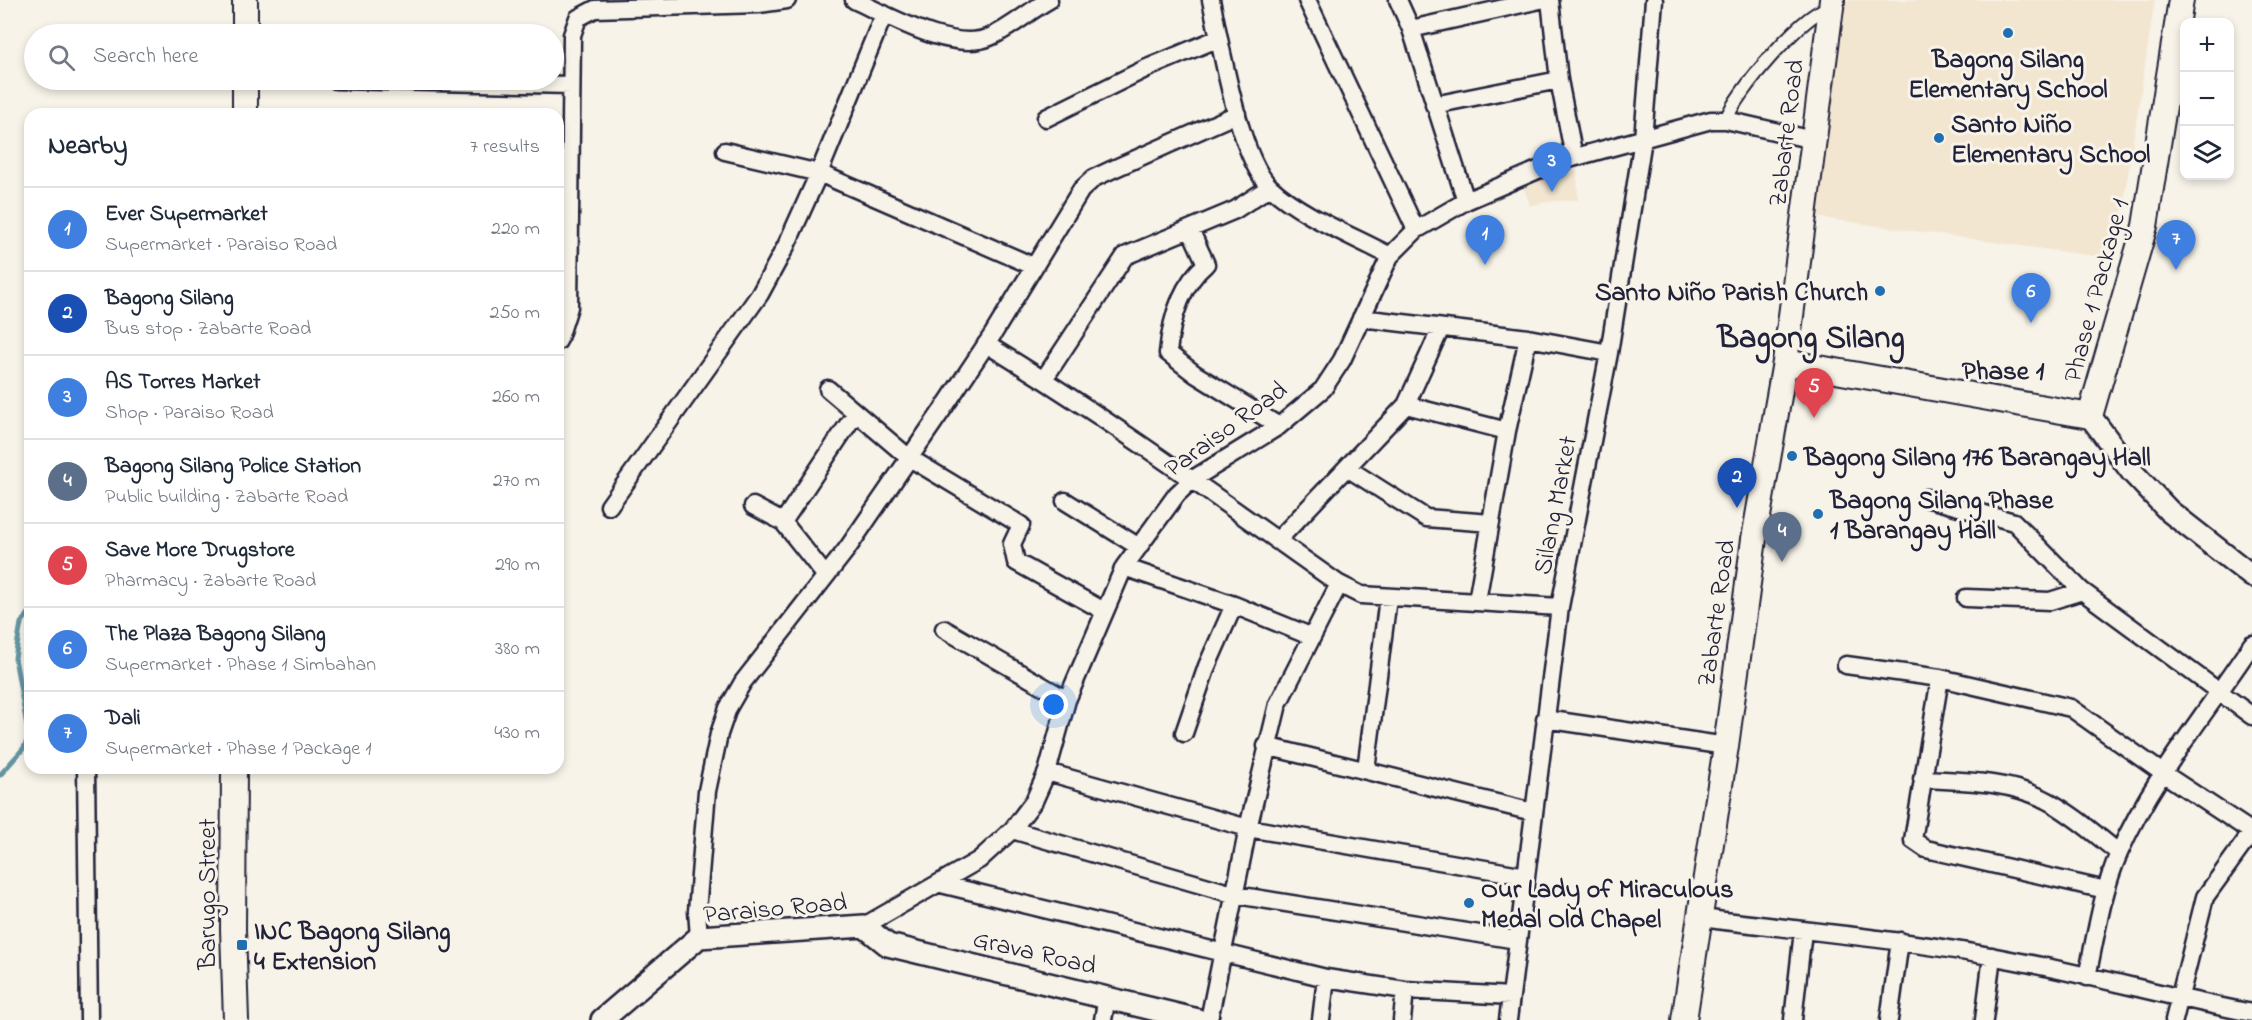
<!DOCTYPE html>
<html lang="en">
<head>
<meta charset="utf-8">
<style>
	:root { --surface:#fff; --page:#f6f6f7; --text:#1f2937; --muted:#747a83; --line:#e0e1e3; --accent:#b45309 }
	body { margin:0; font-family:"Indie Flower",sans-serif; background:var(--page); color:var(--text) }
	.controls { position:absolute; right:18px; top:18px; display:grid; overflow:hidden; border-radius:12px; box-shadow:0 3px 9px #0003 }
	.controls button { width:54px; height:54px; display:grid; place-items:center; padding:0; border:0; border-bottom:2px solid var(--line); background:var(--surface); color:var(--text); font:30px sans-serif }
	.you { position:absolute; left:1054px; top:705px; width:21px; height:21px; margin:-15px; border:4px solid #fff; border-radius:50%; background:#1a73e8; box-shadow:0 0 0 9px #1a73e833 }
	.badge { display:grid; place-items:center; width:39px; height:39px; border-radius:50%; background:var(--accent); color:#fff; font-size:20px; font-weight:700 }
	.pin { position:absolute; translate:-50% -50px; filter:drop-shadow(0 2px 3px #0008) }
	.pin::after { content:''; position:absolute; top:32px; width:21px; height:18px; background:inherit; clip-path:polygon(0 0,100% 0,50% 100%) }
	.list { margin:0; padding:0; list-style:none }
	h2 { display:flex; justify-content:space-between; align-items:center; height:78px; margin:0; padding:0 24px; font-size:26px }
	h2 small { font-size:20px; font-weight:400; color:var(--muted) }
	.list li { display:grid; grid-template-columns:39px 1fr auto; gap:18px; align-items:center; box-sizing:border-box; height:84px; padding:0 24px; border-top:2px solid var(--line) }
	.list b { display:block; font-size:22px; white-space:nowrap }
	.list p { margin:0; font-size:20px; white-space:nowrap; color:var(--muted) }
	.list em { font-size:20px; font-style:normal; color:var(--muted) }
	.icon { flex:none; width:33px; height:33px; fill:none; stroke:currentColor; stroke-width:2; stroke-linecap:round; stroke-linejoin:round }
	.map { position:relative; flex:none; width:2252px; height:1020px; overflow:hidden }
	.search { position:absolute; background:var(--surface); box-shadow:0 3px 9px #0003; left:24px; top:24px; width:540px; height:66px; display:flex; align-items:center; gap:15px; box-sizing:border-box; padding:0 21px; border-radius:33px; color:var(--muted); font-size:22px }
	.panel { position:absolute; background:var(--surface); box-shadow:0 3px 9px #0003; left:24px; top:108px; width:540px; height:666px; border-radius:18px }
	.map>svg:first-child { display:block }
	.built { fill:#f3e6d1 }
	.lines { fill:none; stroke-linecap:round; stroke-linejoin:round }
	.stream { stroke:#6394a2; stroke-width:5 }
	.pedestrian-casing { stroke:#22223b; stroke-width:16 }
	.minor-casing { stroke:#22223b; stroke-width:21 }
	.tertiary-casing { stroke:#22223b; stroke-width:26 }
	.secondary-casing { stroke:#22223b; stroke-width:28 }
	.pedestrian { stroke:#f7f3e8; stroke-width:12 }
	.minor { stroke:#f7f3e8; stroke-width:16 }
	.tertiary { stroke:#f7f3e8; stroke-width:21 }
	.secondary { stroke:#f7f3e8; stroke-width:24 }
	.poi-dot { fill:#1f6fb2; stroke:#f7f3e8; stroke-width:2 }
	.labels { text-anchor:middle; stroke-width:6; stroke-linejoin:round; paint-order:stroke }
	.poi-label { font-size:26px; font-weight:bold; fill:#22223b; stroke:#f7f3e8; text-anchor:start }
	.street-label { font-size:26px; fill:#22223b; stroke:#f7f3e8 }
	.neighbourhood-label { font-size:27px; font-weight:bold; fill:#22223b; stroke:#f7f3e8 }
	.district-label { font-size:32px; font-weight:bold; fill:#22223b; stroke:#f7f3e8 }
</style>
</head>
<body>
<div class="map">
<svg width="2252" height="1020" viewBox="0 0 2252 1020">
	<rect width="100%" height="100%" fill="#f7f3e8"/>
	<filter id="ink" filterUnits="userSpaceOnUse"><feTurbulence type="fractalNoise" baseFrequency=".0167" numOctaves="2"/><feDisplacementMap in="SourceGraphic" scale="12" xChannelSelector="R" yChannelSelector="G"/><feConvolveMatrix kernelMatrix="1 2 1 2 8 2 1 2 1" color-interpolation-filters="sRGB"/></filter>
	<g filter="url(#ink)">
		<path class="built" d="M1845,0H2155L2115,259L1814,217Z
			M1577,171L1578,200L1544,202L1530,206L1522,184L1544,176Z"/>
		<g class="lines">
			<path class="stream" d="M0,775L23,749L29,737L15,658L21,623L30,612"/>
			<defs>
				<path id="pedestrian" d="M1726,120C1734,95 1805,10 1830,8"/>
				<path id="minor" d="M854,0C889,16 952,53 990,37C1011,28 1029,11 1049,0
					M1211,0C1221,45 1239,158 1270,187C1301,216 1353,236 1390,256
					M1307,0L1416,230
					M1398,0L1411,29L1466,201
					M1550,0L1559,80L1574,157
					M1411,29L1540,0
					M336,80L571,85
					M1434,105L1559,80
					M1046,118L1145,69L1219,38
					M725,151L819,173L1033,266
					M1190,229L1206,264C1180,286 1171,320 1168,353L1195,374L1279,426
					M1361,318L1528,338L1609,353
					M558,341L569,307L572,35L578,18L595,9L759,4L787,0
					M986,344C1108,418 1223,502 1339,584L1361,595L1560,607
					M1044,379L1125,256L1235,210L1270,187
					M828,389L908,457L1021,525L1012,544L1016,562L1104,611
					M1406,405L1507,431
					M1347,468L1426,518L1491,523
					M1926,498L2014,522L2082,591L2252,716
					M1065,501L1139,547
					M609,506L760,294L786,246L819,173L884,14
					M753,506L783,522L825,575
					M783,522L855,414
					M1277,541L1406,405L1441,328
					M1124,567L1234,605L1310,636
					M1966,598L2050,601L2082,591
					M1477,601L1507,431L1528,338
					M944,629L1067,700
					M1846,665L1940,678L2071,708L2164,774L2252,832
					M1940,678L1913,840L1926,849L2106,890
					M1545,719L1726,746
					M1184,733L1207,666L1234,605
					M1266,746L1533,812
					M86,768L89,1020
					M1366,770L1388,598
					M1047,772L1248,828L1526,876
					M1922,779C1963,781 2011,781 2048,801C2074,815 2096,835 2119,853
					M1012,830L1236,895L1517,940
					M941,884L1326,978L1405,990L1511,996
					M1700,918C1805,931 1912,940 2016,961C2095,976 2173,998 2252,1013
					M864,926L979,860L1012,830L1034,801L1047,772L1067,700L1124,567L1177,494L1193,479L1279,426L1323,389L1342,360L1390,256L1416,230L1466,201L1554,163L1711,120H1726L1813,140
					M699,937L697,911L707,791L719,734L728,708L743,682L847,549L945,406L993,334L1081,190L1094,178L1111,170L1237,114
					M2087,977C2096,935 2102,892 2119,853C2152,778 2207,712 2252,644
					M1103,1020L1107,996
					M1209,1020L1248,828L1278,704L1339,584
					M1321,1020L1326,978
					M1402,1020L1405,990
					M1508,1020L1560,607L1609,353L1643,139L1654,0
					M1793,1020L1803,931
					M1889,1020L1900,941
					M1984,1020L1992,956
					M2174,1020L2205,897L2252,832"/>
				<path id="tertiary" d="M2090,416L2132,472L2169,511L2252,576
					M602,1020L699,937L864,926L888,945L1198,1020"/>
				<path id="secondary" d="M245,0V34
					M245,114V80
					M1785,362L2090,416L2145,226L2181,0
					M234,768L233,929L236,1020
					M1684,1020L1726,746L1754,539L1785,362L1832,0"/>
			</defs>
			<use href="#pedestrian" class="pedestrian-casing"/>
			<use href="#minor" class="minor-casing"/>
			<use href="#tertiary" class="tertiary-casing"/>
			<use href="#secondary" class="secondary-casing"/>
			<use href="#pedestrian" class="pedestrian"/>
			<use href="#minor" class="minor"/>
			<use href="#tertiary" class="tertiary"/>
			<use href="#secondary" class="secondary"/>
		</g>
	</g>
	<g class="poi-dot">
		<circle cx="2008" cy="33" r="6"/>
		<circle cx="1939" cy="138" r="6"/>
		<circle cx="1880" cy="291" r="6"/>
		<circle cx="1792" cy="456" r="6"/>
		<circle cx="1818" cy="514" r="6"/>
		<circle cx="1469" cy="903" r="6"/>
		<rect x="236" y="939" width="12" height="12" rx="3"/>
	</g>
	<g class="labels">
		<g class="poi-label">
			<text x="2008" y="67" text-anchor="middle">Bagong Silang<tspan x="2008" dy="30">Elementary School</tspan></text>
			<text x="1951" y="132">Santo Niño<tspan x="1951" dy="30">Elementary School</tspan></text>
			<text x="1868" y="300" text-anchor="end">Santo Niño Parish Church</text>
			<text x="1804" y="465">Bagong Silang 176 Barangay Hall</text>
			<text x="1830" y="508">Bagong Silang Phase<tspan x="1830" dy="30">1 Barangay Hall</tspan></text>
			<text x="1481" y="897">Our Lady of Miraculous<tspan x="1481" dy="30">Medal Old Chapel</tspan></text>
			<text x="254" y="939">INC Bagong Silang<tspan x="254" dy="30">4 Extension</tspan></text>
		</g>
		<g class="street-label">
			<text transform="translate(1785 133) rotate(-83)" y="9">Zabarte Road</text>
			<text transform="translate(2095 290) rotate(-75)" y="9">Phase 1 Package 1</text>
			<text transform="translate(1225 428) rotate(-36)" y="9">Paraiso Road</text>
			<text transform="translate(1554 505) rotate(-79)" y="9">Silang Market</text>
			<text transform="translate(1715 613) rotate(-82)" y="9">Zabarte Road</text>
			<text transform="translate(206 894) rotate(-90)" y="9">Barugo Street</text>
			<text transform="translate(775 907) rotate(-5)" y="9">Paraiso Road</text>
			<text transform="translate(1035 951) rotate(13)" y="9">Grava Road</text>
		</g>
		<g class="neighbourhood-label">
			<text x="2003" y="379">Phase 1</text>
		</g>
		<g class="district-label">
			<text x="1811" y="347">Bagong Silang</text>
		</g>
	</g>
</svg>
<div class="controls">
<button>+</button>
<button>−</button>
<button><svg class="icon" aria-label="layers" viewBox="0 0 24 24"><path d="M12 4l9 5-9 5-9-5zM3 14l9 5 9-5"/></svg></button>
</div>
<div class="you"></div>
<div class="pin badge" style="left:1485px;top:265px;background:#3f7fe0">1</div>
<div class="pin badge" style="left:1737px;top:508px;background:#1a4fb4">2</div>
<div class="pin badge" style="left:1552px;top:192px;background:#3f7fe0">3</div>
<div class="pin badge" style="left:1782px;top:562px;background:#5c6f8a">4</div>
<div class="pin badge" style="left:1814px;top:418px;background:#e0444e">5</div>
<div class="pin badge" style="left:2031px;top:323px;background:#3f7fe0">6</div>
<div class="pin badge" style="left:2176px;top:270px;background:#3f7fe0">7</div>
<div class="search"><svg class="icon" aria-label="search" viewBox="0 0 24 24"><circle cx="10" cy="10" r="6"/><path d="M15 15l6 6"/></svg>Search here</div>
<section class="panel">
<h2>Nearby<small>7 results</small></h2>
<ul class="list">
<li><span class="badge" style="background:#3f7fe0">1</span><div><b>Ever Supermarket</b><p>Supermarket · Paraiso Road</p></div><em>220 m</em></li>
<li><span class="badge" style="background:#1a4fb4">2</span><div><b>Bagong Silang</b><p>Bus stop · Zabarte Road</p></div><em>250 m</em></li>
<li><span class="badge" style="background:#3f7fe0">3</span><div><b>AS Torres Market</b><p>Shop · Paraiso Road</p></div><em>260 m</em></li>
<li><span class="badge" style="background:#5c6f8a">4</span><div><b>Bagong Silang Police Station</b><p>Public building · Zabarte Road</p></div><em>270 m</em></li>
<li><span class="badge" style="background:#e0444e">5</span><div><b>Save More Drugstore</b><p>Pharmacy · Zabarte Road</p></div><em>290 m</em></li>
<li><span class="badge" style="background:#3f7fe0">6</span><div><b>The Plaza Bagong Silang</b><p>Supermarket · Phase 1 Simbahan</p></div><em>380 m</em></li>
<li><span class="badge" style="background:#3f7fe0">7</span><div><b>Dali</b><p>Supermarket · Phase 1 Package 1</p></div><em>430 m</em></li>
</ul>
</section>
</div>
</body>
</html>
